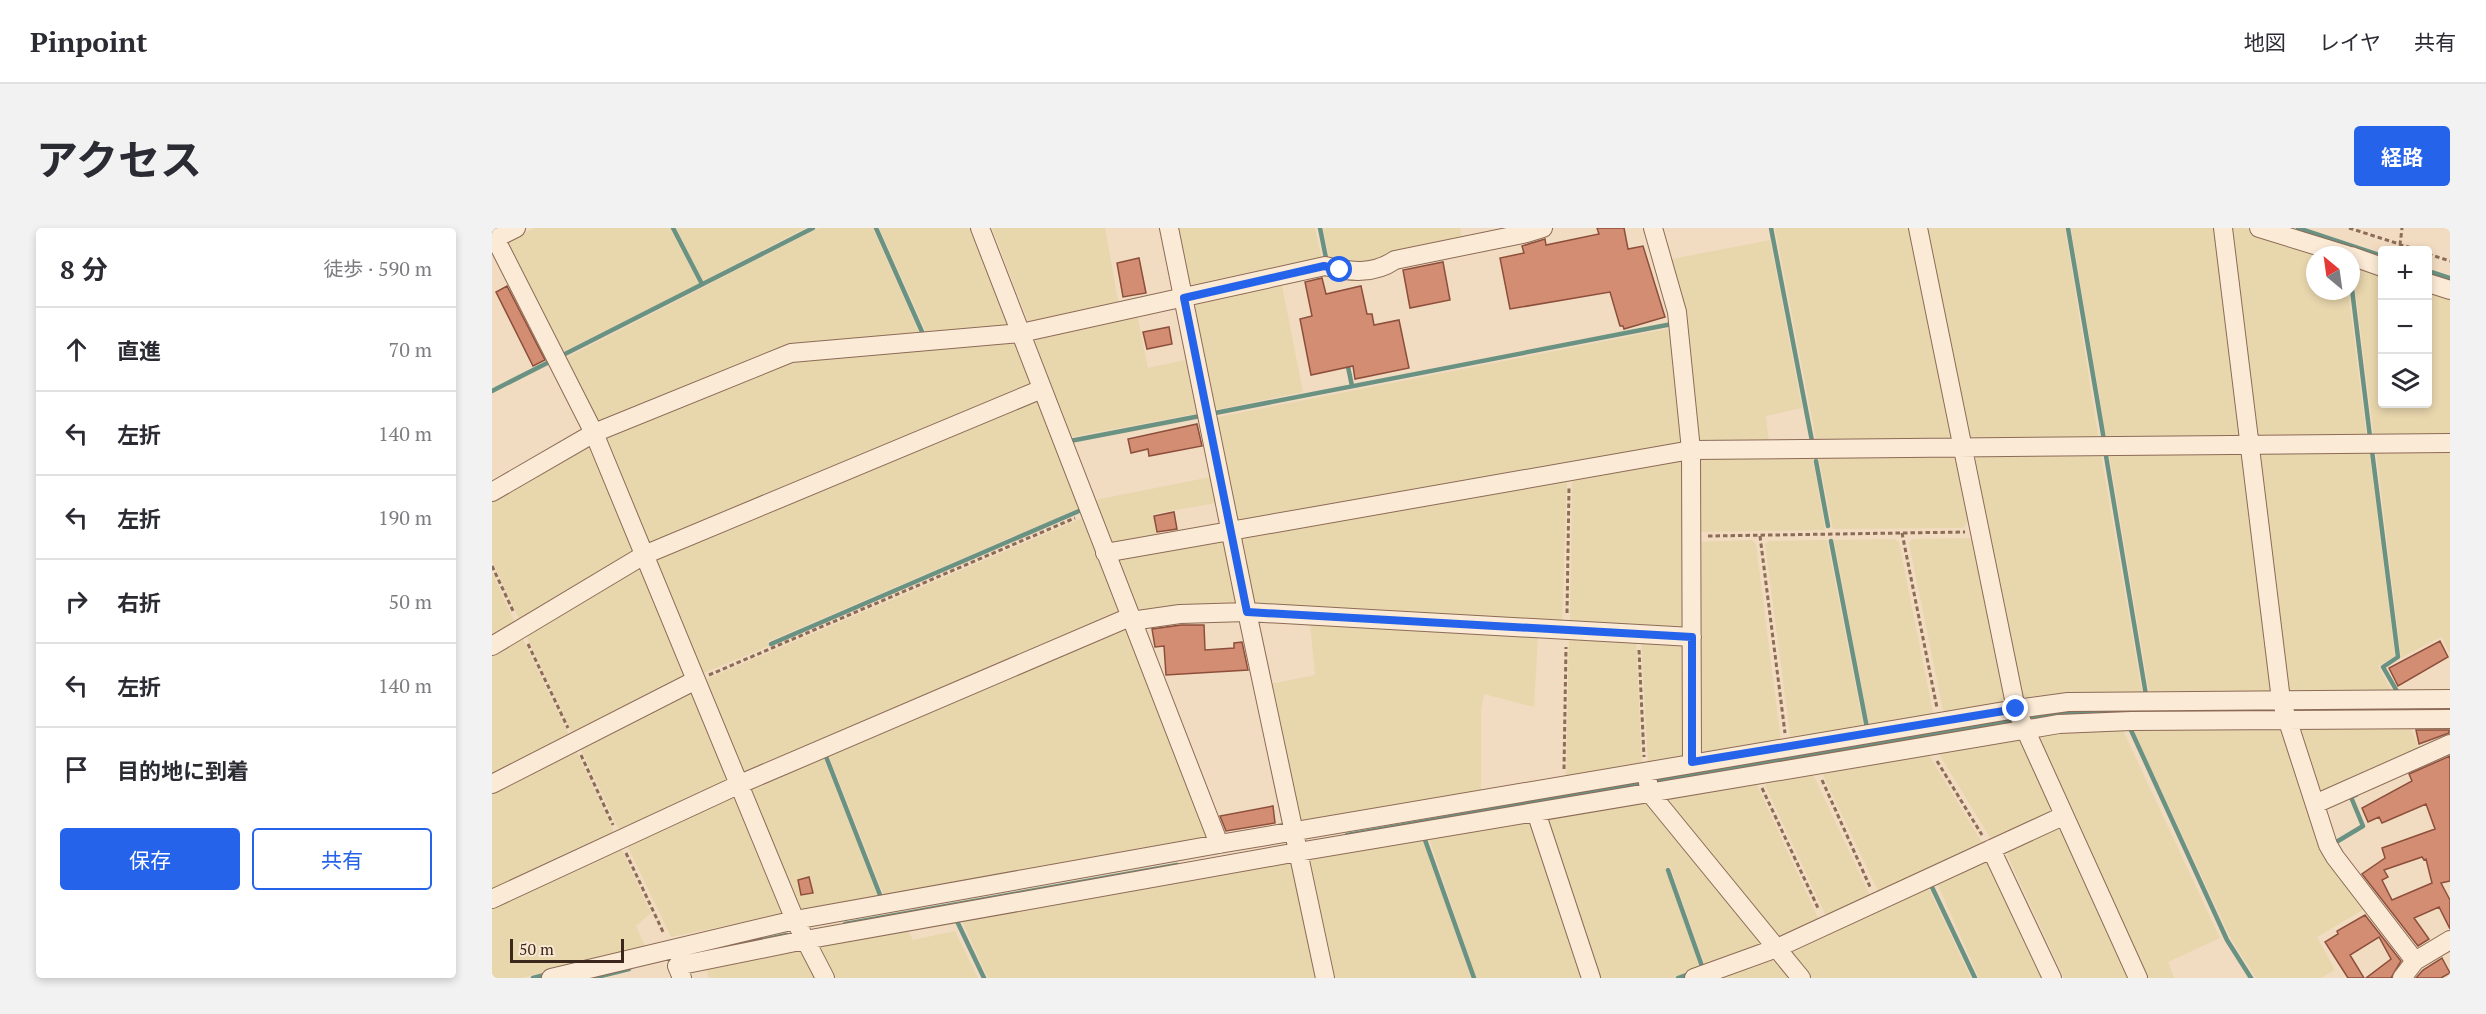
<!DOCTYPE html>
<html lang="ja">
<head>
<meta charset="utf-8">
<style>
	:root { --surface:#fff; --page:#f2f2f3; --text:#2b2b33; --muted:#7c7c81; --line:#e1e1e2; --accent:#2563eb }
	body { margin:0; font-family:"PT Serif","Noto Sans JP",serif; background:var(--page); color:var(--text) }
	.controls { position:absolute; right:18px; top:18px; display:grid; overflow:hidden; border-radius:6px; box-shadow:0 3px 9px #0003 }
	.controls button { width:54px; height:54px; display:grid; place-items:center; padding:0; border:0; border-bottom:2px solid var(--line); background:var(--surface); color:var(--text); font:30px sans-serif }
	.compass { position:absolute; left:1814px; top:18px; width:54px; height:54px; border-radius:50%; background:var(--surface); box-shadow:0 3px 9px #0003; rotate:331deg }
	.scale { position:absolute; left:18px; bottom:15px; width:114px; box-sizing:border-box; padding-left:6px; border:3px solid #3b271c; border-top:0; font-size:16px; line-height:21px; white-space:nowrap; color:#3b271c; -webkit-text-stroke:4px #f8e7d1; paint-order:stroke }
	.stop { position:absolute; width:18px; height:18px; margin:-14px; border:4px solid #2563eb; border-radius:50%; background:#fff }
	.stop.end { background:#2563eb; border-color:#fff; box-shadow:0 2px 6px #0008 }
	.list { margin:0; padding:0; list-style:none }
	h2 { display:flex; justify-content:space-between; align-items:center; height:78px; margin:0; padding:0 24px; font-size:26px }
	h2 small { font-size:20px; font-weight:400; color:var(--muted) }
	.list li { display:grid; grid-template-columns:39px 1fr auto; gap:18px; align-items:center; box-sizing:border-box; height:84px; padding:0 24px; border-top:2px solid var(--line) }
	.list b { display:block; font-size:22px; white-space:nowrap }
	.list em { font-size:20px; font-style:normal; color:var(--muted) }
	.actions { display:flex; gap:12px; padding:18px 24px }
	.actions a { flex:1; padding:14px 0; border:2px solid var(--accent); border-radius:6px; text-align:center; font-size:21px; color:var(--accent) }
	.actions .main { background:var(--accent); color:#fff }
	.icon { flex:none; width:33px; height:33px; fill:none; stroke:currentColor; stroke-width:2; stroke-linecap:round; stroke-linejoin:round }
	.map { position:relative; flex:none; width:1958px; height:750px; overflow:hidden; border-radius:6px }
	header { display:flex; align-items:center; gap:36px; box-sizing:border-box; height:84px; padding:0 30px; background:var(--surface); border-bottom:2px solid var(--line) }
	header strong { font-size:28px }
	nav { display:flex; gap:33px; margin-inline-start:auto; font-size:21px }
	.intro { display:flex; align-items:center; justify-content:space-between; box-sizing:border-box; height:144px; padding:0 36px }
	h1 { margin:0; font-size:42px }
	.button { padding:15px 27px; border-radius:6px; background:var(--accent); color:#fff; font-size:21px; font-weight:700 }
	main { display:flex; gap:36px; padding:0 36px }
	aside { flex:1; background:var(--surface); border-radius:6px; box-shadow:0 3px 9px #0003 }
	.map>svg:first-child { display:block }
	.farmland { fill:#e8d6ad }
	.lines { fill:none; stroke-linecap:round; stroke-linejoin:round }
	.stream { stroke:#6a9282; stroke-width:4.5 }
	.building { fill:#d38d73; stroke:#8d4f3b; stroke-width:1.5; fill-rule:evenodd }
	.minor-casing { stroke:#8c6b57; stroke-width:20 }
	.path { stroke:#8c6b57; stroke-width:3; stroke-dasharray:4.5 3; stroke-linecap:butt }
	.minor { stroke:#fbead5; stroke-width:18 }
	.route { stroke:#2563eb; stroke-width:8 }
</style>
</head>
<body>
<header>
<strong>Pinpoint</strong>
<nav><a>地図</a><a>レイヤ</a><a>共有</a></nav>
</header>
<div class="intro"><h1>アクセス</h1><a class="button">経路</a></div>
<main>
<aside>
<h2>8 分<small>徒歩 · 590 m</small></h2>
<ul class="list">
<li><svg class="icon" aria-label="ahead" viewBox="0 0 24 24"><path d="M12 20V5M6 11l6-6 6 6"/></svg><div><b>直進</b></div><em>70 m</em></li>
<li><svg class="icon" aria-label="left" viewBox="0 0 24 24"><path d="M17 20v-9H6M10 6l-5 5 5 5"/></svg><div><b>左折</b></div><em>140 m</em></li>
<li><svg class="icon" aria-label="left" viewBox="0 0 24 24"><path d="M17 20v-9H6M10 6l-5 5 5 5"/></svg><div><b>左折</b></div><em>190 m</em></li>
<li><svg class="icon" aria-label="right" viewBox="0 0 24 24"><path d="M7 20v-9h11M14 6l5 5-5 5"/></svg><div><b>右折</b></div><em>50 m</em></li>
<li><svg class="icon" aria-label="left" viewBox="0 0 24 24"><path d="M17 20v-9H6M10 6l-5 5 5 5"/></svg><div><b>左折</b></div><em>140 m</em></li>
<li><svg class="icon" aria-label="arrive" viewBox="0 0 24 24"><path d="M6 21V4h12l-3 4 3 4H6"/></svg><div><b>目的地に到着</b></div></li>
</ul>
<div class="actions"><a class="main">保存</a><a>共有</a></div>
</aside>
<div class="map">
<svg width="1958" height="750" viewBox="0 0 1958 750">
	<rect width="100%" height="100%" fill="#f1dcc1"/>
	<path class="farmland" d="M42,0H178L207,56L68,125L14,14Z
		M184,0H313L211,53Z
		M327,0H381L429,109L299,120L113,196L102,194L70,132Z
		M387,0H483L520,97L436,108Z
		M500,0H613L627,78L538,99Z
		M684,0H823L830,32L705,61L696,56Z
		M831,0H968L971,13L857,40L838,33Z
		M1283,0H1419L1461,206L1456,214L1325,216Z
		M1430,0H1573L1607,213L1482,214L1472,206Z
		M1579,0H1722L1749,205L1744,212L1615,213Z
		M1739,0H1753L1838,27H1823V63H1856L1875,212H1764Z
		M1278,12L1310,180L1274,188L1277,215L1206,217L1175,32Z
		M1860,34L1890,45V176H1936V60L1958,67V211H1882Z
		M790,57L811,164L723,182L701,80L708,73Z
		M645,86L656,140L697,131L708,185L579,209L543,114L550,106Z
		M1180,100L1192,214L1186,219L743,293L721,190Z
		M526,114L543,158L159,321L112,206L300,127Z
		M542,169L548,173L588,280L275,414L277,418L207,447L160,326Z
		M97,212L147,323L30,397L0,333V268Z
		M1958,220V426L1949,409L1909,430L1884,222Z
		M1877,222L1903,428L1886,438L1900,463H1794L1762,227L1768,223Z
		M1747,224L1752,227L1779,464L1657,463L1617,225Z
		M1320,226L1333,302L1204,304L1206,228Z
		M1486,226H1609L1650,464H1579L1526,470L1479,234Z
		M1326,227H1459L1466,233L1477,292L1471,300L1341,301Z
		M1191,232L1194,403L1078,399L1080,248Z
		M719,249L724,275L661,286L665,313L622,320L603,272Z
		M1075,249L1070,398L761,376L747,308Z
		M593,289L630,384L253,550L212,456L215,451Z
		M732,306L747,379L646,386L623,326Z
		M1477,310L1482,315L1513,469L1511,474L1454,485L1451,482L1417,315L1420,311Z
		M1403,311L1407,314L1441,484L1439,487L1377,497L1342,312Z
		M1260,312L1264,316L1289,514L1210,527L1204,522L1203,314Z
		M1335,312L1372,501L1299,513L1273,316L1277,313Z
		M147,333L199,449L82,509L32,403Z
		M0,344L25,400L0,415Z
		M818,395L1046,407L1042,479L992,466L989,483V567L808,597L778,456L823,447Z
		M637,399L718,613L393,670L335,523Z
		M28,405L79,511L0,550V422Z
		M1077,408L1144,410L1150,539L1074,552Z
		M1149,410L1195,412L1198,527L1156,538Z
		M200,458L240,552L128,604L87,517Z
		M1917,496L1928,523L1832,566L1823,563L1804,504L1810,497Z
		M1639,497L1790,500L1874,680L1825,709L1843,742L1829,750H1764L1739,711Z
		M1629,498L1728,710L1676,734L1682,750H1652L1543,507Z
		M1520,509L1530,514L1559,578L1557,590L1507,614L1499,611L1447,526L1450,522Z
		M84,522L123,606L0,665V561Z
		M1428,523L1437,527L1491,616L1392,666L1386,663L1331,547L1335,541Z
		M330,526L387,671L309,685L255,562Z
		M1316,543L1322,548L1377,666L1375,674L1340,689L1333,686L1273,557L1278,550Z
		M1256,553L1265,557L1327,692L1292,711L1281,710L1170,569Z
		M242,564L293,680L290,686L179,709L135,617Z
		M1150,572L1159,574L1275,715L1213,738L1178,638L1173,640L1208,740L1180,750H1103L1053,588Z
		M1038,591L1094,750H984L937,610Z
		M1560,600L1569,603L1637,750H1572L1515,627L1519,619Z
		M931,612L979,750H839L813,633Z
		M129,620L159,685L144,698L153,718L30,750H0V677Z
		M1491,632L1499,635L1553,750H1487L1444,653Z
		M799,634L825,750H496L469,691Z
		M1435,657L1479,750H1314L1296,726L1298,719Z
		M415,701L421,712L463,703L486,750H337L324,717Z
		M311,721L327,750H217L214,740Z
		M1279,728L1302,750H1223Z"/>
	<g class="lines">
		<path class="stream" d="M181,0L210,56
			M384,0L431,106
			M828,0L834,30
			M1279,0L1320,213
			M1576,0L1612,212
			M1806,0L1890,28
			M1936,43L1958,50
			M1859,53L1878,209
			M69,128L321,0
			M855,134L860,158
			M0,163L59,133
			M723,185L1180,96
			M578,213L708,188
			M1880,223L1906,429L1891,439L1906,465
			M1614,228L1654,467
			M1324,233L1336,298
			M1339,313L1375,500L1378,499
			M279,416L587,283
			M1862,483L1958,482
			M1532,490L1564,485H1626
			M1638,500L1735,712L1759,750
			M333,526L390,672
			M1160,553L1524,492
			M855,607L1152,555
			M932,609L982,750
			M1841,616L1871,598L1859,569L1864,567
			M1176,642L1211,741
			M1439,657L1483,750
			M464,691L492,750
			M353,696L685,637
			M215,723L295,707
			M41,750L56,746
			M101,750L137,741
			M1186,750L1197,746"/>
	</g>
	<path class="building" d="M1105,0H1132L1136,21L1151,18L1173,89L1132,101L1131,98H1128L1118,64L1018,81L1008,30L1032,25L1030,18L1053,11L1054,17L1107,6Z
		M647,30L654,65L631,69L625,35Z
		M951,34L958,72L918,80L911,42Z
		M830,50L834,66L869,58L875,86H880L882,97L907,92L917,140L863,151L861,138L819,147L808,91L820,88L813,54Z
		M15,58L53,132L41,138L4,64Z
		M677,99L680,116L655,121L651,104Z
		M705,196L710,218L657,228L656,221L639,225L636,211Z
		M682,284L685,301L665,304L662,288Z
		M689,397H712L713,422L742,420V415L750,414L756,442L674,447L672,418L663,419L660,401Z
		M1948,413L1956,429L1906,458L1897,440Z
		M1924,502H1957V505L1927,516Z
		M1958,528V653L1949,655L1958,672V701L1947,679L1922,690L1937,711L1926,718L1870,646L1893,630L1890,620L1943,601L1934,576L1890,595L1887,589L1876,594L1870,580L1920,553L1917,546ZM1930,629L1932,632L1934,631L1940,655L1900,672L1890,652L1896,649L1892,642Z
		M781,578L783,595L734,603L728,588Z
		M317,649L321,665L309,667L306,652Z
		M1873,687L1909,733L1899,750H1874L1899,731L1887,709L1858,727L1872,750H1856L1833,714L1846,706L1845,703Z
		M1950,730L1958,745L1949,750H1924L1931,742Z"/>
	<g class="lines">
		<defs>
			<path id="minor" d="M488,0L727,616
				M677,0L755,384L833,750
				M1161,0L1185,84L1199,222L1200,534
				M1426,0L1524,481L1646,750
				M1731,0L1789,472L1836,617L1843,629L1923,733
				M1767,0L1855,27
				M3,10L102,205L303,692L333,750
				M0,12L24,0
				M1859,28L1890,39
				M1936,55L1958,62
				M0,264L102,205L299,125L529,105L833,38C857,44 881,47 903,32L1035,5L1051,0
				M613,325L1199,222L1958,215
				M639,393L688,386L755,384L1200,409
				M0,418L152,327L550,161
				M1156,554L1157,564L1309,750
				M0,556L204,452
				M1823,576L1958,516
				M1044,584L1099,750
				M1499,621L1560,750
				M0,671L248,556L638,389
				M59,750L303,692L727,616L1524,481L1576,474L1958,471
				M190,750L185,738L313,712L806,624L1567,496L1639,493L1958,491
				M1202,750L1285,720L1571,588
				M1910,750L1923,733L1958,712"/>
		</defs>
		<use href="#minor" class="minor-casing"/>
		<path class="path" d="M1857,0L1926,22
			M1908,17L1910,0
			M1936,26L1958,33
			M1410,305L1445,480
			M1216,308L1473,304
			M1268,308L1293,505
			M0,338L22,385
			M1075,385L1077,260
			M36,416L76,500
			M1147,422L1152,529
			M217,447L583,290
			M89,527L121,597
			M1445,533L1490,607
			M1072,541L1074,419
			M1330,552L1379,661
			M1270,560L1327,682
			M134,625L172,706"/>
		<use href="#minor" class="minor"/>
	</g>
	<g class="lines">
		<path class="route" d="M848,42L832,38L692,70L755,384L1200,409V534L1524,481"/>
	</g>
</svg>
<div class="controls">
<button>+</button>
<button>−</button>
<button><svg class="icon" aria-label="layers" viewBox="0 0 24 24"><path d="M12 4l9 5-9 5-9-5zM3 14l9 5 9-5"/></svg></button>
</div>
<svg class="compass" viewBox="-18 -18 36 36"><path d="M0-13l5 13h-10z" fill="#e53935"/><path d="M0 13l5-13h-10z" fill="#7c7c81"/></svg>
<div class="scale">50 m</div>
<div class="stop" style="left:848px;top:42px"></div>
<div class="stop end" style="left:1524px;top:481px"></div>
</div>
</main>
</body>
</html>
